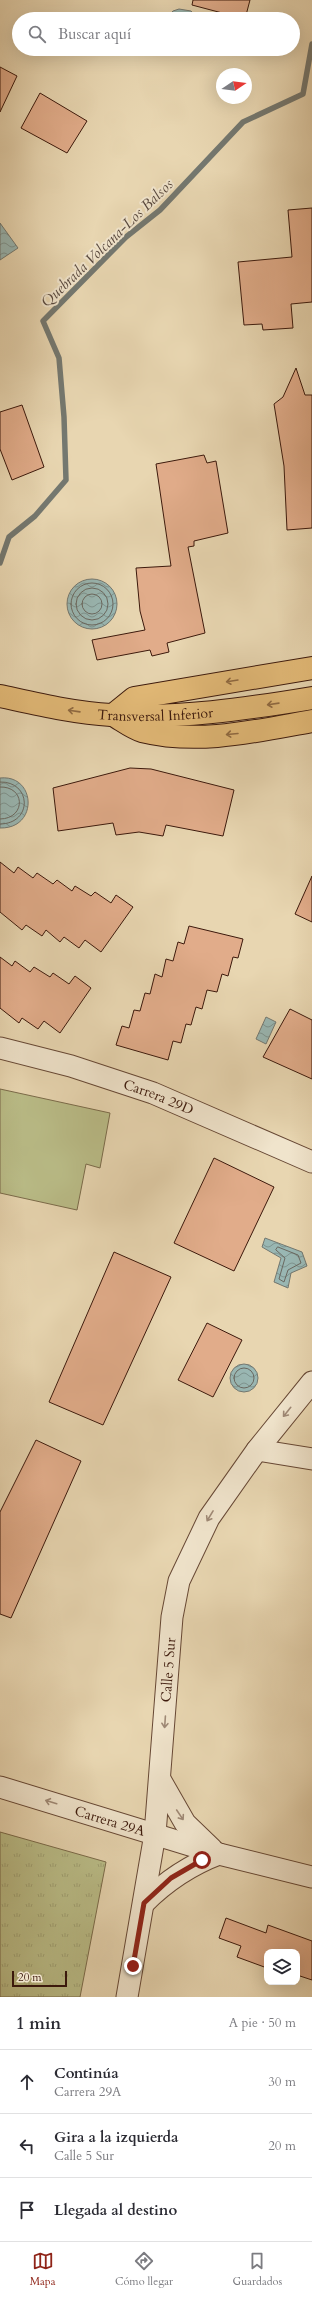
<!DOCTYPE html>
<html lang="es">
<head>
<meta charset="utf-8">
<style>
	:root { --surface:#fff; --page:#f7f7f7; --text:#2b2b33; --muted:#7c7c81; --line:#e1e1e2; --accent:#8f2418 }
	body { margin:0; font-family:Cardo,serif; background:var(--page); color:var(--text) }
	.controls { position:absolute; right:12px; bottom:12px; display:grid; overflow:hidden; border-radius:8px; box-shadow:0 4px 16px #0002 }
	.controls button { width:36px; height:36px; display:grid; place-items:center; padding:0; border:0; border-bottom:1px solid var(--line); background:var(--surface); color:var(--text); font:20px sans-serif }
	.compass { position:absolute; left:216px; top:68px; width:36px; height:36px; border-radius:50%; background:var(--surface); box-shadow:0 4px 16px #0002; rotate:77deg }
	.scale { position:absolute; left:12px; bottom:10px; width:55px; box-sizing:border-box; padding-left:4px; border:2px solid #3c190c; border-top:0; font-size:11px; line-height:14px; white-space:nowrap; color:#3c190c; -webkit-text-stroke:3px #f0e4cc; paint-order:stroke }
	.stop { position:absolute; width:12px; height:12px; margin:-9px; border:3px solid #8f2418; border-radius:50%; background:#fff }
	.stop.end { background:#8f2418; border-color:#fff; box-shadow:0 1px 4px #0008 }
	.list { margin:0; padding:0; list-style:none }
	h2 { display:flex; justify-content:space-between; align-items:center; height:52px; margin:0; padding:0 16px; font-size:17px }
	h2 small { font-size:13px; font-weight:400; color:var(--muted) }
	.list li { display:grid; grid-template-columns:26px 1fr auto; gap:12px; align-items:center; box-sizing:border-box; height:64px; padding:0 16px; border-top:1px solid var(--line) }
	.list b { display:block; font-size:15px; white-space:nowrap }
	.list p { margin:0; font-size:13px; white-space:nowrap; color:var(--muted) }
	.list em { font-size:13px; font-style:normal; color:var(--muted) }
	.icon { flex:none; width:22px; height:22px; fill:none; stroke:currentColor; stroke-width:2; stroke-linecap:round; stroke-linejoin:round }
	.map { position:relative; flex:none; width:312px; height:1997px; overflow:hidden }
	.search { position:absolute; background:var(--surface); box-shadow:0 4px 16px #0002; left:12px; right:12px; top:12px; height:44px; display:flex; align-items:center; gap:10px; box-sizing:border-box; padding:0 14px; border-radius:22px; color:var(--muted); font-size:15px }
	.sheet { height:244px; background:var(--surface) }
	nav { display:flex; justify-content:space-around; align-items:center; box-sizing:border-box; height:56px; border-top:1px solid var(--line); background:var(--surface); font-size:11px; color:var(--muted) }
	nav a { display:grid; justify-items:center; gap:2px }
	nav .on { color:var(--accent) }
	.map>svg:first-child { display:block }
	.grass { fill:url(#grass-tufts); stroke:#7b6b4a }
	.pitch { fill:#babd88; stroke:#7b6b4a }
	.water { fill:url(#water-waves); stroke:#747870 }
	.lines { fill:none; stroke-linecap:round; stroke-linejoin:round }
	.shore { stroke:#6a6860; stroke-width:1 }
	.stream { stroke:#747870; stroke-width:5.5 }
	.building { fill:#e1ac8a; stroke:#3c190c }
	.minor-casing { stroke:#674835; stroke-width:23 }
	.major-casing { stroke:#3c190c; stroke-width:24 }
	.minor { stroke:#f0e4cc; stroke-width:21 }
	.major { stroke:#e4bb78; stroke-width:22 }
	.oneway { stroke:#906a42 }
	.oneway2 { stroke:#9f8976 }
	.route { stroke:#8f2418; stroke-width:5 }
	.labels { text-anchor:middle; stroke-width:4; stroke-linejoin:round; paint-order:stroke }
	.street-label { font-size:14px; fill:#3c190c; stroke:#f0e4cc }
	.water-label { font-size:15px; font-style:italic; fill:#58483e; stroke:#f0e4cc }
</style>
</head>
<body>
<div class="map">
<svg width="312" height="1997" viewBox="0 0 312 1997">
	<defs>
		<pattern id="grass-tufts" width="24" height="20" patternUnits="userSpaceOnUse"><rect width="24" height="20" fill="#babd88"/><path d="M3 7l-1-3M5 7V3M7 7l1-3M15 17l-1-3M17 17v-4M19 17l1-3" fill="none" stroke="#a1a274"/></pattern>
		<pattern id="water-waves" width="16" height="10" patternUnits="userSpaceOnUse"><rect width="16" height="10" fill="#99b7b3"/><path d="M0 5q4-4 8 0t8 0" fill="none" stroke="#7e9490"/></pattern>
	</defs>
	<rect width="100%" height="100%" fill="#e8d6b1"/>
	<filter id="stains"><feTurbulence type="fractalNoise" baseFrequency=".005" numOctaves="4"/><feColorMatrix values="0 0 0 0 .2 0 0 0 0 .09 0 0 0 0 .02 0 0 0 .5 -.17"/></filter>
	<radialGradient id="worn" r=".72"><stop offset=".6" stop-color="#630" stop-opacity="0"/><stop offset="1" stop-color="#630" stop-opacity=".3"/></radialGradient>
	<path class="grass" d="M0,1832L106,1862L80,1997H0Z"/>
	<path class="pitch" d="M0,1089L110,1113L100,1168L86,1164L77,1210L0,1193Z"/>
	<path class="water" d="M179,9L191,11L199,19H165L173,11Z
		M0,223L18,248L0,260Z
		M67 604a25 25 0 1 1 50 0a25 25 0 1 1-50 0Z
		M0,778C36,774 39,829 0,828Z
		M266,1017L276,1022L266,1044L256,1039Z
		M265,1238L302,1252L307,1266L291,1273L288,1288L274,1282L281,1258L262,1247Z
		M230 1378a14 14 0 1 1 28 0a14 14 0 1 1-28 0Z"/>
	<g class="lines">
		<path class="shore" d="M71 604a21 21 0 1 1 42 0a21 21 0 1 1-42 0Z
			M76 604a16 16 0 1 1 32 0a16 16 0 1 1-32 0Z
			M82 604a10 10 0 1 1 20 0a10 10 0 1 1-20 0Z
			M0,782C32,781 33,824 0,824
			M0,787C26,786 26,819 0,819
			M278,1247L298,1255L301,1263L288,1270L284,1282L279,1279L285,1258L276,1250Z
			M234 1378a10 10 0 1 1 20 0a10 10 0 1 1-20 0Z"/>
		<path class="stream" d="M0,563L9,537L35,516L66,480L64,417L59,358L43,321L126,237L160,210L243,122L303,94L312,44"/>
	</g>
	<path class="building" d="M193,0H250L245,19L192,5Z
		M0,67L17,76L0,112Z
		M40,93L87,121L67,153L21,128Z
		M312,208V302L291,304L293,328L263,330L262,324L244,325L238,262L292,257L288,210Z
		M296,368L305,395H312V528L287,530L284,466L274,404L283,397Z
		M22,405L44,467L12,480L0,449V412Z
		M204,455L207,463L216,461L228,533L194,541V546L188,547L205,633L167,643L169,652L152,656L150,650L97,660L92,640L145,630L140,611L136,568L171,566L156,464Z
		M130,768L151,769L234,790L223,836L166,825L163,836L139,832L116,835L113,823L58,831L53,788Z
		M0,862L14,873L18,867L33,878L37,873L53,884L57,880L72,891L75,886L91,896L95,892L111,903L116,895L133,907L101,952L85,940L79,948L64,937L60,942L46,930L42,936L26,925L22,930L0,912Z
		M312,876V922L295,914Z
		M189,926L243,939L238,958L233,957L228,976L222,974L217,992L207,990L202,1009L196,1007L191,1025L186,1024L181,1043L173,1041L168,1060L116,1045L122,1026L129,1028L134,1010L140,1011L145,993L150,994L155,974L162,977L166,959L173,961L178,942L184,944Z
		M0,957L12,966L15,961L30,972L34,967L50,977L53,973L69,984L75,976L91,988L60,1033L44,1021L38,1029L22,1018L19,1023L0,1008Z
		M290,1009L312,1020V1079L263,1057Z
		M214,1158L274,1187L234,1271L174,1243Z
		M114,1252L171,1277L103,1425L49,1402Z
		M207,1323L242,1340L213,1397L178,1380Z
		M36,1440L81,1461L11,1618L0,1614V1512Z
		M226,1918L266,1933L268,1925L312,1941V1980L297,1975V1952H267V1968L237,1957L241,1946L219,1938Z"/>
	<g class="lines">
		<defs>
			<g id="minor">
				<path id="s1" d="M0,1048L71,1066L153,1093L312,1162"/>
				<path d="M257,1450L312,1459"/>
				<path d="M161,1781L185,1823L212,1849"/>
				<path id="s2" d="M0,1787L219,1854L312,1877"/>
				<path d="M144,1903C167,1880 190,1865 219,1854"/>
				<path id="s3" d="M127,1997L155,1834L172,1617L179,1581L209,1518L257,1450L312,1382"/>
			</g>
			<g id="major">
				<path d="M312,668L134,698L113,715C122,720 132,728 142,731C199,745 256,731 312,721"/>
				<path id="s4" d="M0,696C37,704 74,713 111,715C178,719 246,709 312,698"/>
			</g>
		</defs>
		<use href="#minor" class="minor-casing"/>
		<use href="#major" class="major-casing"/>
		<use href="#minor" class="minor"/>
		<use href="#major" class="major"/>
	</g>
	<defs><path id="oneway-shaft" d="M-6 0H5M1.5-3L5.5 0L1.5 3" fill="none" stroke-width="1.6" stroke-linecap="round" stroke-linejoin="round"/></defs>
	<g class="oneway">
		<use href="#oneway-shaft" transform="translate(232 681) rotate(171)"/>
		<use href="#oneway-shaft" transform="translate(273 704) rotate(172)"/>
		<use href="#oneway-shaft" transform="translate(74 711) rotate(-172)"/>
		<use href="#oneway-shaft" transform="translate(232 734) rotate(175)"/>
	</g>
	<g class="oneway2">
		<use href="#oneway-shaft" transform="translate(287 1412) rotate(129)"/>
		<use href="#oneway-shaft" transform="translate(210 1516) rotate(121)"/>
		<use href="#oneway-shaft" transform="translate(165 1722) rotate(94)"/>
		<use href="#oneway-shaft" transform="translate(51 1802) rotate(-163)"/>
		<use href="#oneway-shaft" transform="translate(180 1815) rotate(56)"/>
	</g>
	<g class="lines">
		<path class="route" d="M133,1966L144,1903L171,1878L202,1860"/>
	</g>
	<g class="labels">
		<g class="street-label">
			<text dy="5" stroke="none"><textPath href="#s4" startOffset="157">Transversal Inferior</textPath></text>
			<text dy="5" stroke="none"><textPath href="#s1" startOffset="166">Carrera 29D</textPath></text>
			<text dy="5" stroke="none"><textPath href="#s3" startOffset="330">Calle 5 Sur</textPath></text>
			<text dy="5" stroke="none"><textPath href="#s2" startOffset="115">Carrera 29A</textPath></text>
		</g>
		<g class="water-label">
			<text transform="translate(107 243) rotate(-44)" y="5">Quebrada Volcana-Los Balsos</text>
		</g>
	</g>
	<rect width="100%" height="100%" filter="url(#stains)"/>
	<rect width="100%" height="100%" fill="url(#worn)"/>
</svg>
<div class="controls">
<button><svg class="icon" aria-label="layers" viewBox="0 0 24 24"><path d="M12 4l9 5-9 5-9-5zM3 14l9 5 9-5"/></svg></button>
</div>
<svg class="compass" viewBox="-18 -18 36 36"><path d="M0-13l5 13h-10z" fill="#e53935"/><path d="M0 13l5-13h-10z" fill="#7c7c81"/></svg>
<div class="scale">20 m</div>
<div class="stop" style="left:202px;top:1860px"></div>
<div class="stop end" style="left:133px;top:1966px"></div>
<div class="search"><svg class="icon" aria-label="search" viewBox="0 0 24 24"><circle cx="10" cy="10" r="6"/><path d="M15 15l6 6"/></svg>Buscar aquí</div>
</div>
<section class="sheet">
<h2>1 min<small>A pie · 50 m</small></h2>
<ul class="list">
<li><svg class="icon" aria-label="ahead" viewBox="0 0 24 24"><path d="M12 20V5M6 11l6-6 6 6"/></svg><div><b>Continúa</b><p>Carrera 29A</p></div><em>30 m</em></li>
<li><svg class="icon" aria-label="left" viewBox="0 0 24 24"><path d="M17 20v-9H6M10 6l-5 5 5 5"/></svg><div><b>Gira a la izquierda</b><p>Calle 5 Sur</p></div><em>20 m</em></li>
<li><svg class="icon" aria-label="arrive" viewBox="0 0 24 24"><path d="M6 21V4h12l-3 4 3 4H6"/></svg><div><b>Llegada al destino</b></div></li>
</ul>
</section>
<nav>
<a class="on"><svg class="icon" aria-label="map" viewBox="0 0 24 24"><path d="M3 6l6-2 6 2 6-2v14l-6 2-6-2-6 2zM9 4v14M15 6v14"/></svg>Mapa</a>
<a><svg class="icon" aria-label="directions" viewBox="0 0 24 24"><path d="M12 3l9 9-9 9-9-9zM9 14v-3h6M13 9l2 2-2 2"/></svg>Cómo llegar</a>
<a><svg class="icon" aria-label="saved" viewBox="0 0 24 24"><path d="M7 4h10v16l-5-4-5 4z"/></svg>Guardados</a>
</nav>
</body>
</html>
